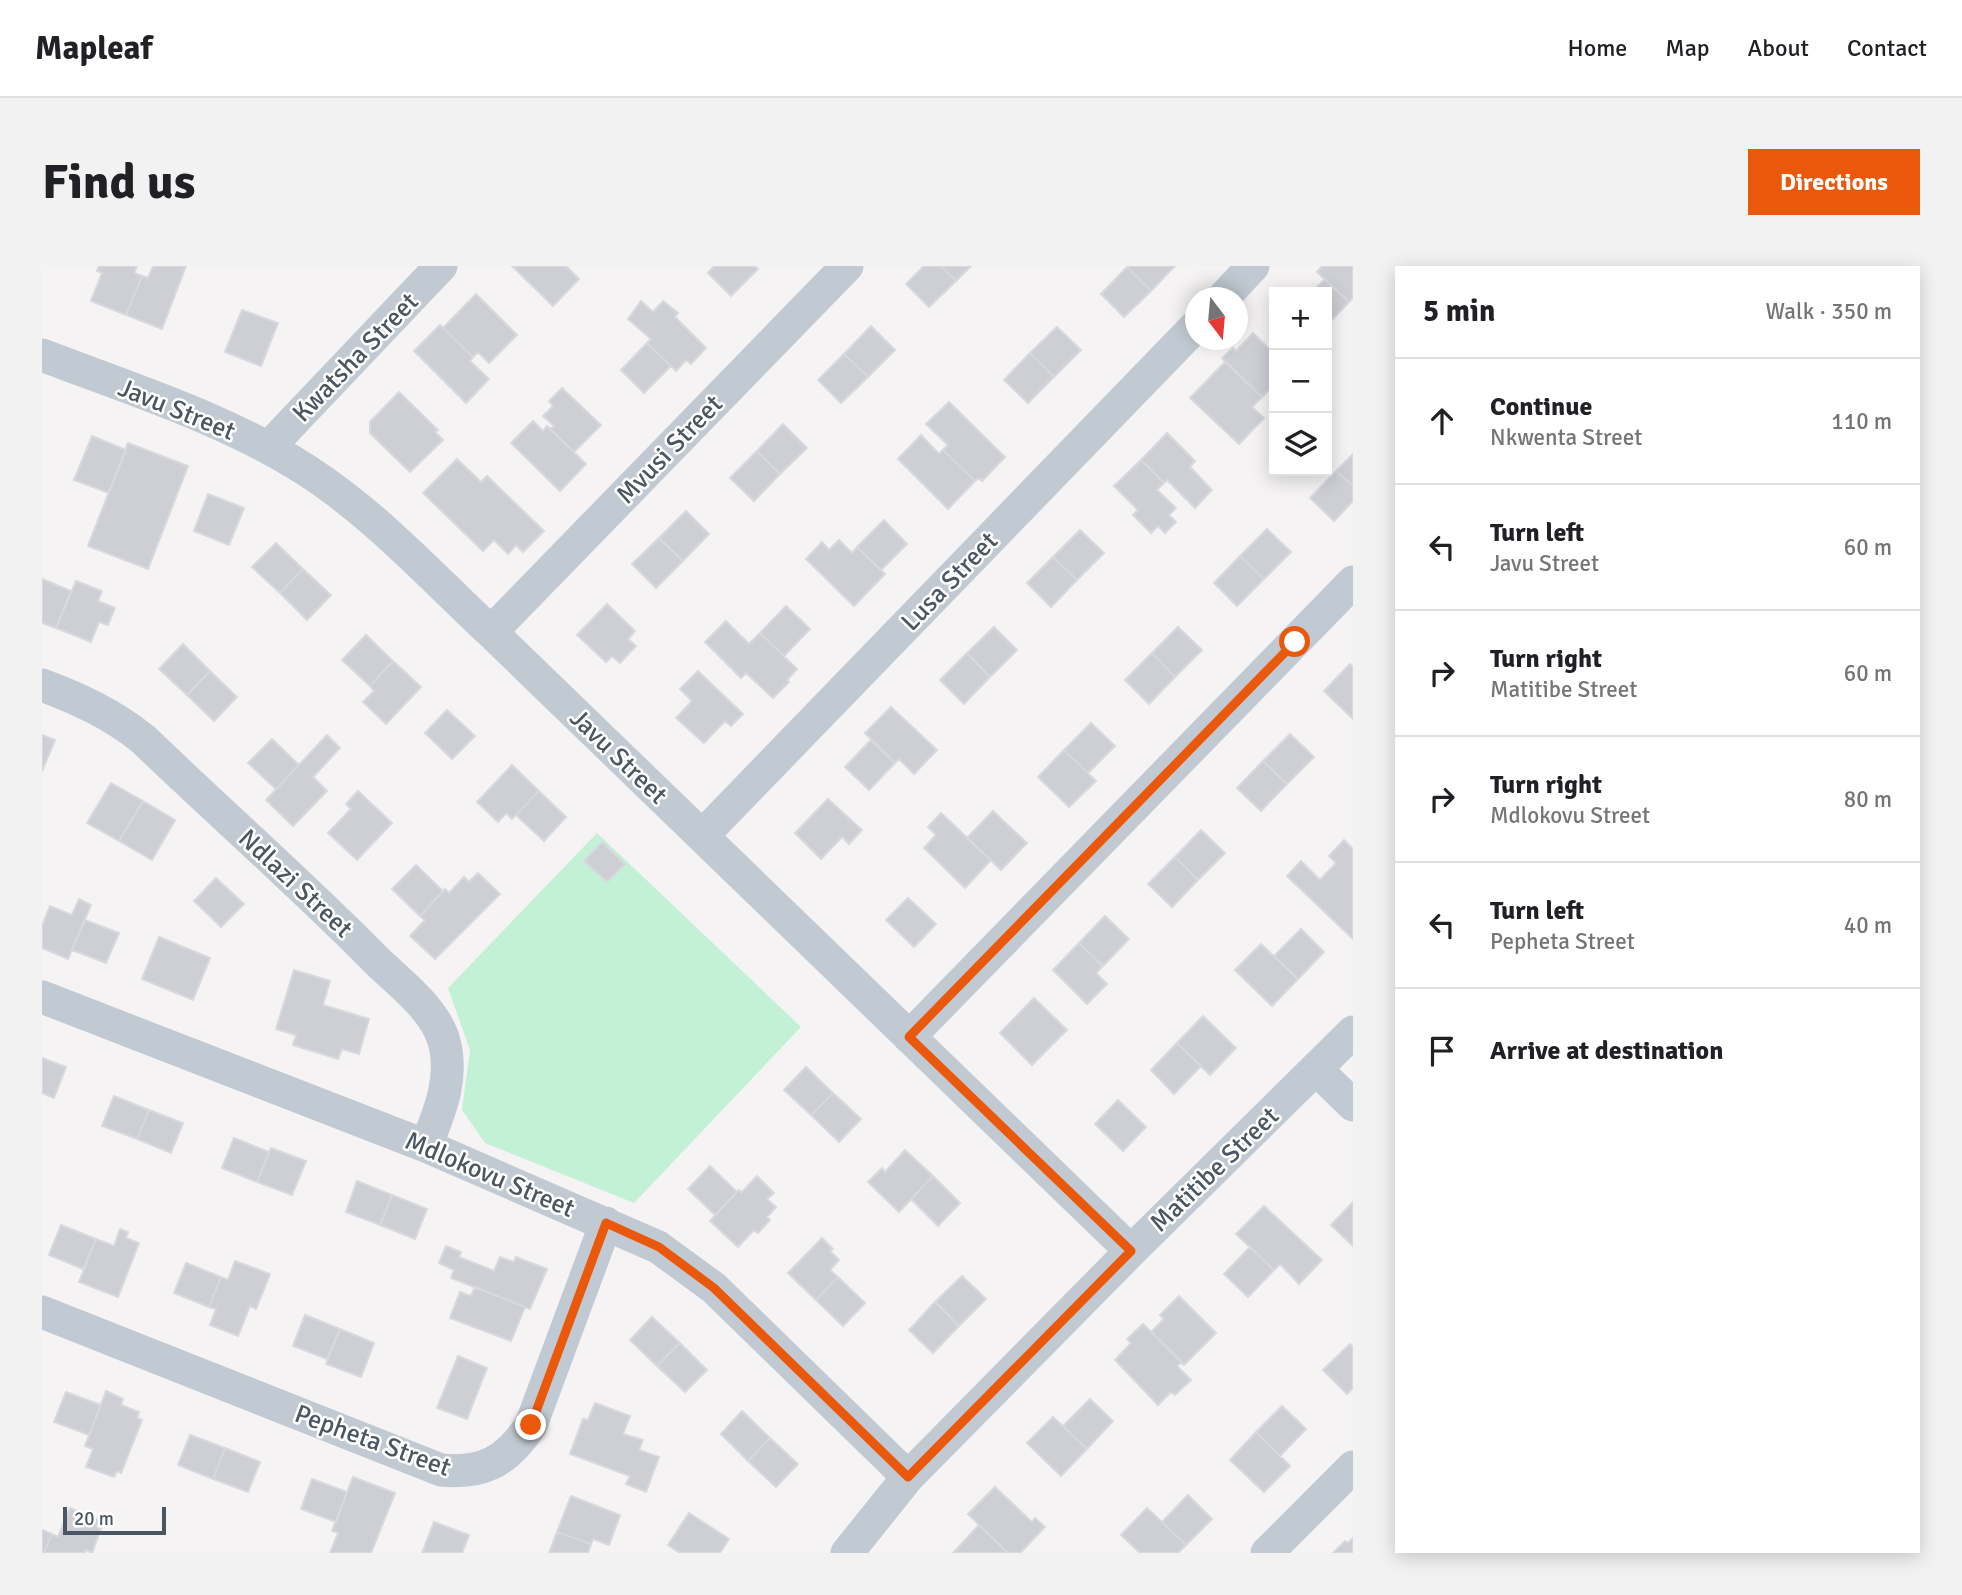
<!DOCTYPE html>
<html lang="en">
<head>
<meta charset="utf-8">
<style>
	:root { --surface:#fff; --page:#f2f2f2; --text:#202124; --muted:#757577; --line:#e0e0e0; --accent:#ea580c }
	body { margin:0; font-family:Signika,sans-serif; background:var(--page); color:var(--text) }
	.controls { position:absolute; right:21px; top:21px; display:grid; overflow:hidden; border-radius:0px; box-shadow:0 4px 18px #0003 }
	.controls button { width:63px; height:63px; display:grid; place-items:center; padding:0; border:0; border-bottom:2px solid var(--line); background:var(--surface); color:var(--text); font:35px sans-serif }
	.compass { position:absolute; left:1143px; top:21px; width:63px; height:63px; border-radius:50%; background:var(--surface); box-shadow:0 4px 18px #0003; rotate:164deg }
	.scale { position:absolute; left:21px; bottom:18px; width:103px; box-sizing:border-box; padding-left:7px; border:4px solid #4a5661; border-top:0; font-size:19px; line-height:24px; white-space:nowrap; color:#4a5661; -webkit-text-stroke:5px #fff; paint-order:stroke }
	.stop { position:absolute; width:21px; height:21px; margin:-16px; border:5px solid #ea580c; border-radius:50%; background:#fff }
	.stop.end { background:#ea580c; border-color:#fff; box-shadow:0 2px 7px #0008 }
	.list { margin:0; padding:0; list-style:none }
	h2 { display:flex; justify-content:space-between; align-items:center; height:91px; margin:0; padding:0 28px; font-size:30px }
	h2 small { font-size:23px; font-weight:400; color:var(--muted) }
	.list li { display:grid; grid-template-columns:46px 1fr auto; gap:21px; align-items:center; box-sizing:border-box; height:126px; padding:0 28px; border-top:2px solid var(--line) }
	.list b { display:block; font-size:26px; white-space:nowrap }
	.list p { margin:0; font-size:23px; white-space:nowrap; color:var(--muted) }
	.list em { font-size:23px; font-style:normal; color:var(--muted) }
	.icon { flex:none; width:38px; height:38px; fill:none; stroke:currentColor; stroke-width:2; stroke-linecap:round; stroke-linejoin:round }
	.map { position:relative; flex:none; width:1311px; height:1287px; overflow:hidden; border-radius:0px }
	header { display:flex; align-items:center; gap:42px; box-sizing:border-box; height:98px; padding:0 35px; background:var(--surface); border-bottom:2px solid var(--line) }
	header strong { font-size:33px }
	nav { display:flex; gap:38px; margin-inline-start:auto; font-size:24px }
	.intro { display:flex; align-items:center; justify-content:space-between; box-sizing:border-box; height:168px; padding:0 42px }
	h1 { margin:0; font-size:49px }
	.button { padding:18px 32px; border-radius:0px; background:var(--accent); color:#fff; font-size:24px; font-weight:700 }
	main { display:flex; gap:42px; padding:0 42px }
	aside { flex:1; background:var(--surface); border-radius:0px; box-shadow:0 4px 18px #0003 }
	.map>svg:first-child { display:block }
	.green { fill:#c3f1d5 }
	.building { fill:#cdcfd5; stroke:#d7d9de; stroke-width:2 }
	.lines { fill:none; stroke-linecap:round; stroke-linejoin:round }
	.street { stroke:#c1cad2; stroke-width:33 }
	.route { stroke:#ea580c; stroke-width:9 }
	.labels { text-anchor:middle; stroke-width:5; stroke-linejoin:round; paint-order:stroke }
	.street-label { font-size:26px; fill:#4a5661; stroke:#fff }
</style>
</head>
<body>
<header>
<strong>Mapleaf</strong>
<nav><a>Home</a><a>Map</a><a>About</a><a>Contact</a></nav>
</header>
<div class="intro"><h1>Find us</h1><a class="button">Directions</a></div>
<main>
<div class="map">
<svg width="1311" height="1287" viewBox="0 0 1311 1287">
	<rect width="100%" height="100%" fill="#f5f3f3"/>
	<path class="green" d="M555,567L759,761L592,937L443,877L420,844L428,784L406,722Z"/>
	<path class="building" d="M57,0H95L92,7L100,10L84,49L49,35L60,7L55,5Z
		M111,0H144L120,63L84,49L100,10L106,12Z
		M470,0H524L537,13L511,40Z
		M672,0H713L716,3L689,30L666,7Z
		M882,0H899L914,15L887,41L864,18Z
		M899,0H929L914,15Z
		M1086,0H1133L1109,25L1085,1Z
		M1280,0H1311V32L1307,36L1275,6Z
		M1085,1L1109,25L1082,51L1059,28Z
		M1283,13L1307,36L1285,59V26H1270Z
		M434,28L475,69L447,97L436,86L431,91L401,62Z
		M599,35L611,46L621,35L636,47L633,51L664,82L649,98L644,94L634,105L605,77L609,73L586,53Z
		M200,44L236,57L219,100L183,86Z
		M398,59L431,91L428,95L447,113L424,137L372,85Z
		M829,60L853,84L826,111L802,88Z
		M1015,61L1039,84L1012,111L988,87Z
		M1211,67L1232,88V119L1220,131L1180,92L1191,82L1194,85Z
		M605,77L629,100L602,127L579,104Z
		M988,87L1012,111L986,137L962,114Z
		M802,88L826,111L799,137L776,114Z
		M1183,96L1220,131L1210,141L1222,152L1197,178L1148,132Z
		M520,122L559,159L532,186L508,163L512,160L501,150L511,140L507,135Z
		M357,126L396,164L393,166L401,174L368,206L328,167V156Z
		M907,136L963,191L940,215L937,212L933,215L901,184L906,179L884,158Z
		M491,155L501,165L505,160L544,198L518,225L469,177Z
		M741,158L765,182L738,208L715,185Z
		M1125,167L1153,195L1148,201L1170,224L1153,242L1125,214L1122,217L1099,194Z
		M879,169L897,188L901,184L933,215L906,243L856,193Z
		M50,170L84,184L67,227L32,214Z
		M86,177L146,200L106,303L46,280Z
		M715,185L738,208L712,235L688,212Z
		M1311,188V220L1294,205Z
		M415,193L439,216L445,210L502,265L481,286L474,279L466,288L452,274L441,285L381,227Z
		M1099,194L1122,217L1115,224L1134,242L1127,249L1134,256L1123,267L1116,260L1109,267L1091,249L1096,244L1072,220Z
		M1294,205L1311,220V235L1292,255L1268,232Z
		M166,228L202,242L187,279L152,265Z
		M644,245L667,268L641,295L617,272Z
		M842,254L865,278L839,304L815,281Z
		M1225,263L1249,286L1222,313L1198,290Z
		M1038,264L1062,287L1035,314L1011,291Z
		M617,272L641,295L614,322L590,298Z
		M797,274L810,287L815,281L843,308L812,340L764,293L780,276L787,284Z
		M234,277L261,303L238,327L210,301Z
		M1198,290L1222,313L1195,340L1172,317Z
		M1011,291L1035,314L1009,341L985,317Z
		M261,303L289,329L265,354L238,327Z
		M0,313L29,325L14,362L0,357Z
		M34,315L60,325L56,335L73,342L66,359L57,356L49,376L14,362Z
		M565,338L593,365L586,373L594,380L578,397L570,390L564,396L535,369Z
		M744,340L768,363L742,390L718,367Z
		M684,355L707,378L718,367L755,403L745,414L747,416L731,432L704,407L699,412L663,376Z
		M952,361L975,384L948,411L925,387Z
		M1136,361L1160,384L1133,411L1110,387Z
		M324,369L351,395L328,420L300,394Z
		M141,378L168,405L145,429L117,403Z
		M925,387L948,411L922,438L898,414Z
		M1110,387L1133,411L1107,438L1083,414Z
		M351,395L379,421L344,458L321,436L332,425L328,420Z
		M1308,398L1311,401V453L1282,425Z
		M168,405L195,431L172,455L145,429Z
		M656,405L701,448L689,460L683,455L662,477L634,452L650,435L638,423Z
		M849,441L895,484L872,508L857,493L853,497L823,467Z
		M405,444L433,470L410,493L383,467Z
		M1049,457L1073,480L1046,507L1022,484Z
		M1248,468L1272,491L1245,518L1221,495Z
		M0,469L13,474L0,505Z
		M285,469L298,482L271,511L285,525L251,560L224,534Z
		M230,473L257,499L234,523L206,497Z
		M829,474L853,497L827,524L803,501Z
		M1022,484L1054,515L1027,541L996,511Z
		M1221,495L1245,518L1219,545L1195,522Z
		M470,499L497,525L470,553L464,547L456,556L435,536Z
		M69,517L101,535L77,575L45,557Z
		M316,525L350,557L315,594L286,567L309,543L304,538Z
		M497,525L524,551L502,575L474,549Z
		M786,533L820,564L807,578L800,571L779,593L753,567Z
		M101,535L133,554L110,594L77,575Z
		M951,545L985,577L959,604L925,572Z
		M899,547L949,594L923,622L882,582L894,569L886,561Z
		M1159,564L1183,587L1156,614L1133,591Z
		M1302,574L1311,583V673L1245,610L1259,595L1278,614L1294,597L1287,590Z
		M560,576L583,598L565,616L542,595Z
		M1133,591L1156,614L1130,641L1106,618Z
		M374,599L401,625L378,650L350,623Z
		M436,607L458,628L393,693L368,670L383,654L378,650L403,623L407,627L422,611L427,616Z
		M174,612L202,638L179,661L152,635Z
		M866,632L894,658L872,681L844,654Z
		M37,633L49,639L26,693L0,682V660L8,640L30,649Z
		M1063,650L1087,673L1061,700L1037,677Z
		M43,654L77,667L64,697L30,684Z
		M1259,663L1282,686L1256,713L1232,690Z
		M117,671L168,692L151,734L100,713Z
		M1037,677L1061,700L1054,707L1065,718L1045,738L1011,704Z
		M1219,678L1256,713L1230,740L1193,704Z
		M252,704L288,715L281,739L327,753L317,788L300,783L296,793L251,779L254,769L234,763Z
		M992,732L1025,764L990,799L958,767Z
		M1161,750L1194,782L1168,809L1135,777Z
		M1135,777L1159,800L1132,828L1109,804Z
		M0,792L24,801L12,832L0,827Z
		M764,801L791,827L769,849L742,824Z
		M791,827L819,853L797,876L769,849Z
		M72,830L107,844L95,873L60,860Z
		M1076,834L1104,861L1081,885L1053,858Z
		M107,844L141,857L129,887L95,873Z
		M192,872L227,886L215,916L180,902Z
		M229,882L264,895L250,929L215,916Z
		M863,884L891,910L857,946L826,916L840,902L843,906Z
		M668,900L695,926L673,949L646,923Z
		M715,910L732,927L725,933L734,941L725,951L728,954L716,967L712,964L696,981L668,955L697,924L699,927Z
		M891,910L918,937L896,960L869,933Z
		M315,915L350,929L338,959L304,946Z
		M350,929L385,943L373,973L338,959Z
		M1311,936V980L1289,959Z
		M1222,940L1280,994L1257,1018L1238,998L1232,1004L1194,968Z
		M19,959L54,973L41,1003L7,989Z
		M78,963L86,966L84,972L97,977L76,1031L37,1016L54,973L72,980Z
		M780,972L791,983L788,985L797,994L788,1004L796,1011L774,1034L746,1007Z
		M404,980L419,986L417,991L452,1005L458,991L472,996L474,991L505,1003L488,1043L409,1012L412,1004L397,997Z
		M1208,981L1232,1004L1206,1031L1182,1008Z
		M193,995L228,1008L214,1043L208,1040L196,1070L168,1059L174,1043L167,1041L179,1011L186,1014Z
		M144,997L179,1011L167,1041L132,1027Z
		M920,1010L944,1033L917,1060L893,1036Z
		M796,1011L823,1037L801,1060L774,1034Z
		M433,1021L483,1041L469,1075L408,1052L418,1026L429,1030Z
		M1137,1030L1174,1067L1142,1099L1109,1066L1122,1053L1118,1049Z
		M893,1036L917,1060L891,1087L867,1064Z
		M263,1049L298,1063L285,1093L251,1080Z
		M610,1051L638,1077L615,1100L588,1074Z
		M1101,1058L1140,1096L1135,1100L1149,1114L1133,1129L1129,1126L1116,1139L1073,1094L1089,1077L1085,1073Z
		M298,1063L332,1077L319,1111L284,1098Z
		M638,1077L665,1104L643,1126L615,1100Z
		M1308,1078L1311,1081V1122L1305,1128L1281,1104Z
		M416,1090L445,1102L425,1153L395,1142Z
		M64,1125L81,1133L79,1139L97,1146L95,1152L100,1154L79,1207L75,1205L72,1211L44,1201L51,1183L43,1180Z
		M24,1126L59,1139L47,1169L12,1156Z
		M1048,1133L1071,1155L1045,1183L1021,1160Z
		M553,1137L588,1150L581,1168L601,1174L597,1184L617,1191L604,1226L584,1218L588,1210L528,1188L541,1153L546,1154Z
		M1240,1140L1264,1163L1238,1190L1214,1166Z
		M700,1145L728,1172L706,1195L679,1168Z
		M1011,1151L1045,1183L1019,1210L985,1177Z
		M1214,1166L1248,1200L1222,1226L1188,1194Z
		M148,1169L183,1182L171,1213L136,1199Z
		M728,1172L756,1198L734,1221L706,1195Z
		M183,1182L218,1196L206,1226L171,1213Z
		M311,1211L353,1227L329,1287H288L296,1267L290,1265Z
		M270,1213L305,1226L294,1256L259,1243Z
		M953,1221L990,1256L993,1252L1003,1261L978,1287H966L926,1248Z
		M1146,1229L1170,1253L1144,1279L1120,1256Z
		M529,1230L578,1249L567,1279L551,1273L549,1278L515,1266Z
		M28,1242L58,1254L55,1261L59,1263L50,1287L44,1284L43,1287H2L10,1268L16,1271Z
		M1105,1242L1144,1279L1136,1287H1098L1079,1269Z
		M647,1247L687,1273L678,1287H638L626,1279Z
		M392,1256L427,1269L420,1287H380Z
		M937,1259L966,1287H911Z
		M0,1264L10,1268L2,1287H0Z
		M515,1266L549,1278L546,1287H507Z
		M1311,1272V1287H1291L1303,1275L1306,1277Z"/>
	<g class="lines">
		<path class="street" d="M1181,32L1211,0
			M0,89C88,123 185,153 264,204C333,248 390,311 449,366L1089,985
			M227,181L399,0
			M449,366L805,0
			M0,419C37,433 70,448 101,473C179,548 260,619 336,696C358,717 391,742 401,772C413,810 398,845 384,880
			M660,570L1154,60
			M0,731L384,880L616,981L672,1022L866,1211
			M867,771L1311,316
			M1274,803L1311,839
			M0,1046L399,1204C442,1208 465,1195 489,1159L564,957
			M805,1287L866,1211L1089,985L1311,766
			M1225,1287L1311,1201"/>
	</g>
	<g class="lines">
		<path class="route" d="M489,1159L564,957L617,981L672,1022L866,1211L1089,985L867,771L1253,376"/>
	</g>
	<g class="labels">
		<g class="street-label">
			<text transform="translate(313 91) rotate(-46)" y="9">Kwatsha Street</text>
			<text transform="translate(135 143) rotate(22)" y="9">Javu Street</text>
			<text transform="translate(627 183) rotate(-46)" y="9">Mvusi Street</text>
			<text transform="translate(907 315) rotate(-46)" y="9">Lusa Street</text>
			<text transform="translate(577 490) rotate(44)" y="9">Javu Street</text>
			<text transform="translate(254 617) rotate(43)" y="9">Ndlazi Street</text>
			<text transform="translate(1172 903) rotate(-44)" y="9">Matitibe Street</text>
			<text transform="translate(448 908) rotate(23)" y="9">Mdlokovu Street</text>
			<text transform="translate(331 1174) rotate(20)" y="9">Pepheta Street</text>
		</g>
	</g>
</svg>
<div class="controls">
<button>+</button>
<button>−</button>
<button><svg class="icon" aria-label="layers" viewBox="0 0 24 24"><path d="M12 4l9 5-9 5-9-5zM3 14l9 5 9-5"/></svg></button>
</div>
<svg class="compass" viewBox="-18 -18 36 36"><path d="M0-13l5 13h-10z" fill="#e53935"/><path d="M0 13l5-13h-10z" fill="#757577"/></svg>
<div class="scale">20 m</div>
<div class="stop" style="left:1253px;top:376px"></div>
<div class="stop end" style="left:489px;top:1159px"></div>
</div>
<aside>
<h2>5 min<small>Walk · 350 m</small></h2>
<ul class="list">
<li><svg class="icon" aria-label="ahead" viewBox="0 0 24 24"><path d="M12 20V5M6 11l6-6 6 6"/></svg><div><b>Continue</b><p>Nkwenta Street</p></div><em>110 m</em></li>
<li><svg class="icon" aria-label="left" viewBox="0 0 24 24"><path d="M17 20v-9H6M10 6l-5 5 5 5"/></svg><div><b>Turn left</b><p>Javu Street</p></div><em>60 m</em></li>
<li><svg class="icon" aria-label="right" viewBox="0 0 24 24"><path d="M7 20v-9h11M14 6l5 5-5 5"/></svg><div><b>Turn right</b><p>Matitibe Street</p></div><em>60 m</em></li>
<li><svg class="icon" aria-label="right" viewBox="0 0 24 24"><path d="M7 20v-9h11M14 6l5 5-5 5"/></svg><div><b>Turn right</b><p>Mdlokovu Street</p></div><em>80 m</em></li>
<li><svg class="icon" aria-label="left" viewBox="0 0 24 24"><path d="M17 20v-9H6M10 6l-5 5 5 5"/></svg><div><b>Turn left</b><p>Pepheta Street</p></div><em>40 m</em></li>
<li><svg class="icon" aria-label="arrive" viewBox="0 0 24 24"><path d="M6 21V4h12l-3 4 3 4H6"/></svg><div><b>Arrive at destination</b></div></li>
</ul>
</aside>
</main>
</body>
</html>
